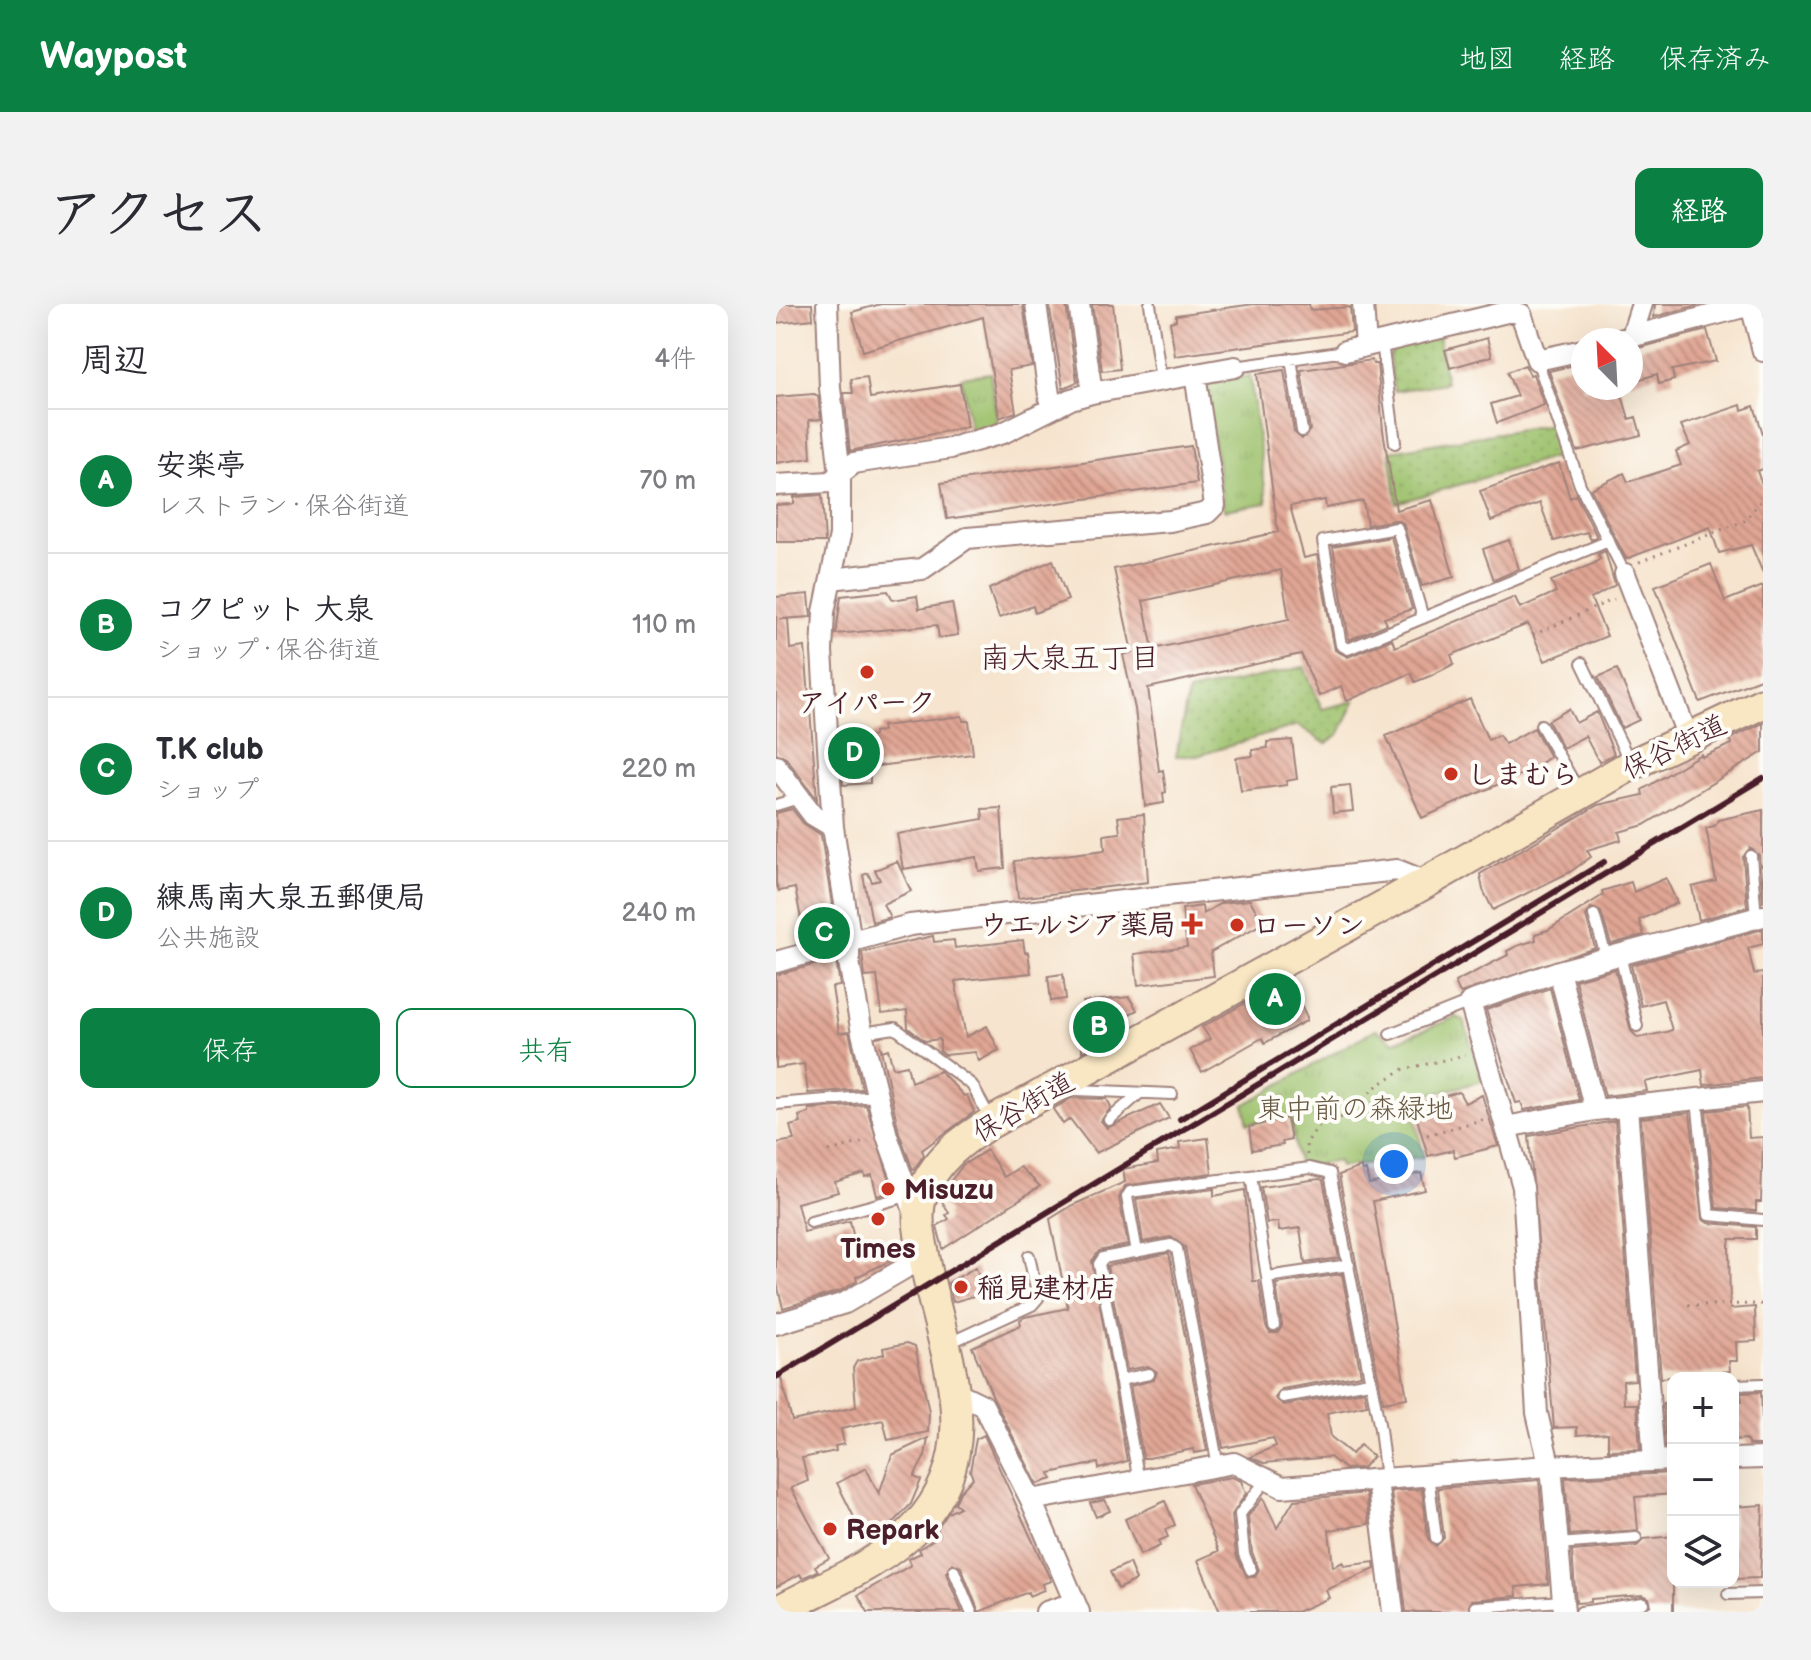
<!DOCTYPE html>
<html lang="ja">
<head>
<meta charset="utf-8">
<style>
	:root { --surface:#fff; --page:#f2f2f3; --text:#2b2b33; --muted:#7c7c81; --line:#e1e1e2; --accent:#0b8043 }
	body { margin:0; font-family:"Balsamiq Sans","Klee One",sans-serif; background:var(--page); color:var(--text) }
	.controls { position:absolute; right:24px; bottom:24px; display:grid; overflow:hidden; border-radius:16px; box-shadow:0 8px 32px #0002 }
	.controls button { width:72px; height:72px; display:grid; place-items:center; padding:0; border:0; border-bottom:2px solid var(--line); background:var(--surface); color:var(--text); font:40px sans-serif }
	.compass { position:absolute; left:795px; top:24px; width:72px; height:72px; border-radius:50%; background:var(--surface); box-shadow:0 8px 32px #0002; rotate:336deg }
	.you { position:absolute; left:618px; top:860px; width:28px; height:28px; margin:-20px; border:6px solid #fff; border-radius:50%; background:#1a73e8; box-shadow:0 0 0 12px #1a73e833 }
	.badge { display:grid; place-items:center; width:52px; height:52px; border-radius:50%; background:var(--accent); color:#fff; font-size:26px; font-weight:700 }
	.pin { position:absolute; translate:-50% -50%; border:4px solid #fff; box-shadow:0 2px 8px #0006 }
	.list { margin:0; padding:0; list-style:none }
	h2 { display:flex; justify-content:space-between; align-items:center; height:104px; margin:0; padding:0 32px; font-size:34px }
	h2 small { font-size:26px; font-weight:400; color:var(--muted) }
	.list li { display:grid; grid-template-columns:52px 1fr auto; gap:24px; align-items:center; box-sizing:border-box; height:144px; padding:0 32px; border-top:2px solid var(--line) }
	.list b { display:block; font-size:30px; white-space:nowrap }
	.list p { margin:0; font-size:26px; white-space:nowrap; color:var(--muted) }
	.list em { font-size:26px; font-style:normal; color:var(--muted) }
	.actions { display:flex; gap:16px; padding:24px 32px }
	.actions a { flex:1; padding:18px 0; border:2px solid var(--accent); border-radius:16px; text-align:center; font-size:28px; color:var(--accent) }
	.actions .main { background:var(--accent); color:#fff }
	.icon { flex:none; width:44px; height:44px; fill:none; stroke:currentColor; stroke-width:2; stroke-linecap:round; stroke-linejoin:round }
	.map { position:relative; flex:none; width:987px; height:1308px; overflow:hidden; border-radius:16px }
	header { display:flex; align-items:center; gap:48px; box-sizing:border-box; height:112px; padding:0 40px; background:var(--accent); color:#fff }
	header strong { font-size:38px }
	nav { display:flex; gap:44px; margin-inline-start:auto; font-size:28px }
	.intro { display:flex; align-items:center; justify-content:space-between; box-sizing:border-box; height:192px; padding:0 48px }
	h1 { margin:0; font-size:56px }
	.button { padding:20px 36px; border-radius:16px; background:var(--accent); color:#fff; font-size:28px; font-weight:700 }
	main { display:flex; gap:48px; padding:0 48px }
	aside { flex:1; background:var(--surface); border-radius:16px; box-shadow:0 8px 32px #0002 }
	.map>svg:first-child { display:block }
	.grass { fill:url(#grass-dots); stroke:#74704c; stroke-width:2 }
	.park { fill:url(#park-tufts); stroke:#74704c; stroke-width:2 }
	.building { fill:url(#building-back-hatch); fill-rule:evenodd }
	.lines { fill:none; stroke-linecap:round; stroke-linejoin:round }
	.lane-casing { stroke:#a0827c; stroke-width:14 }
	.street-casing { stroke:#a0827c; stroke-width:24 }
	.secondary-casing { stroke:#a0827c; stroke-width:34 }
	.path { stroke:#a0827c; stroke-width:3; stroke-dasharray:2 6; stroke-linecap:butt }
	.lane { stroke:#fff; stroke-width:10 }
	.street { stroke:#fff; stroke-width:20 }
	.secondary { stroke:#f9e7c3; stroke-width:30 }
	.rail { stroke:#4a1f2b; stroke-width:6 }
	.poi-dot { fill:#c8321e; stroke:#fdfcf7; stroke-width:3 }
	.labels { text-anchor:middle; stroke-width:8; stroke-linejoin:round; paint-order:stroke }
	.poi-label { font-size:28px; font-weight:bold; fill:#4a1f2b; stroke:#fdfcf7; text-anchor:start }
	.street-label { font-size:28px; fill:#4a1f2b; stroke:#fdfcf7 }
	.park-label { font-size:28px; fill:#675842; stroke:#fdfcf7 }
	.neighbourhood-label { font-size:30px; fill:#4a1f2b; stroke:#fdfcf7 }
</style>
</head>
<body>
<header>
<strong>Waypost</strong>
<nav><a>地図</a><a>経路</a><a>保存済み</a></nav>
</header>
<div class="intro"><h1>アクセス</h1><a class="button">経路</a></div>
<main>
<aside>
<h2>周辺<small>4件</small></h2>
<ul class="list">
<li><span class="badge">A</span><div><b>安楽亭</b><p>レストラン · 保谷街道</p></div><em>70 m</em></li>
<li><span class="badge">B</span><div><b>コクピット 大泉</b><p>ショップ · 保谷街道</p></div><em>110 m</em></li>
<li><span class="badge">C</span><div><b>T.K club</b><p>ショップ</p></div><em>220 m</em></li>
<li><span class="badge">D</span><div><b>練馬南大泉五郵便局</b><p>公共施設</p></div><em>240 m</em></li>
</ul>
<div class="actions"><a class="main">保存</a><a>共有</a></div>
</aside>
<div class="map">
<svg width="987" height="1308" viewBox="0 0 987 1308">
	<defs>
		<pattern id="grass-dots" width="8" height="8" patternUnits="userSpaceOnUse" patternTransform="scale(2)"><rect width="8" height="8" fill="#9dc16c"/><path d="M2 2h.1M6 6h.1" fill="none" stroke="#89a55e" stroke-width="1.8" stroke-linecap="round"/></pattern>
		<pattern id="park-tufts" width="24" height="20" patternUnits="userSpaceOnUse" patternTransform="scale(2)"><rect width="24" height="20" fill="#9dc16c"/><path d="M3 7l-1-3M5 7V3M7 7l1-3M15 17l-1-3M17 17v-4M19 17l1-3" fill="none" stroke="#89a55e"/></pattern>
		<pattern id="building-back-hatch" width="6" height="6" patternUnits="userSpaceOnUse" patternTransform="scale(2)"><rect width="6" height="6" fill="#e0a694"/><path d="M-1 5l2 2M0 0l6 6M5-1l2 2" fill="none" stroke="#b88779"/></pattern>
	</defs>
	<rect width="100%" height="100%" fill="#fdfcf7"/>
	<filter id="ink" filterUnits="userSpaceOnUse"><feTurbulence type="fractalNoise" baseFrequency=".0125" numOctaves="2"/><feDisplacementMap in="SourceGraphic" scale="16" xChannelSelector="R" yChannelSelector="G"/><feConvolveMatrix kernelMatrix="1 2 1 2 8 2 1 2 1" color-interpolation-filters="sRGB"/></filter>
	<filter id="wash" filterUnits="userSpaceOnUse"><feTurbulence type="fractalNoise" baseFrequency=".006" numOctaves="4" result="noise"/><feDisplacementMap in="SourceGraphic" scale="32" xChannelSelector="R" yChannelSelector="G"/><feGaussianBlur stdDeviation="1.8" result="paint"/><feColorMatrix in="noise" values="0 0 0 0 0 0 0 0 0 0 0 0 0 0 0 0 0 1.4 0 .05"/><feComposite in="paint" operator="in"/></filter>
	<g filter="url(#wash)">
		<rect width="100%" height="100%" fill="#f6e4ce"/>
		<path class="grass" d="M662,29L670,79L618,87L613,52L618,45Z
			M776,120L786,151L621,199L614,147Z
			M528,363L546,405L579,397L564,429L550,440L522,421L421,452H400L412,388Z"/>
		<path class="park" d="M214,69L222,120L195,128L185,73Z
			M474,72L491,199L448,206L430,84L435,77Z
			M680,713L688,716L706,777L635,796L648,853L564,863L562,857L523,864L514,811L472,820L468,801L600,725L618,738Z"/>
		<g id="blocks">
			<path class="building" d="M0,0H36L37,15L0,19Z
				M105,0H247L256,62L233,66L240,108L223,114L207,13L87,47L76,8Z
				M273,0H290L301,78L287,84Z
				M316,0H337L344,65L326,67Z
				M478,0H533L534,6L574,3L576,28L399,52L394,18L400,16V11Z
				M879,0H922L923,1L878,13Z
				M931,26L940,57L896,66L898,76L883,80L881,70L855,78V46Z
				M711,34L716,52L674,64L669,46Z
				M596,56L597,60H601L607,126L620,206L656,196L678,273L646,282L627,219L620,216L591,221L587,197L550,204L549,196L514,202L528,254L541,251L559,346L572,353L616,335L619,343L739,293L744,304L780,288L775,277L817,260L824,255L822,250L829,247L839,281L815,295L831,332L769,357L752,320L675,351L678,360L654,372L639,378L635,369L571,397L565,382L543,392L525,350L372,384L383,467L387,466L390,488L387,489L388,499L369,502L359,405L347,351L356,348L338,265L502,228L481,70L508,66L518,128L526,135L534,126L525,66ZM505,266L513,315L377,345L367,297Z
				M803,60L807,84H844L853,115L860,113L865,131L801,147L773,67Z
				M749,61L754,71L757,70L768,101L721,119L715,100L741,92L731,68Z
				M91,73L94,94L184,80L191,123L74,147L68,89H77L75,75Z
				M38,90L42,92L45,115L33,116L35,154L0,159V93Z
				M965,101L966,106L978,102L987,130V165L981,167L987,183V269L975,241L943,249L934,223L850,255L815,185L848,169L852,178L905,161L900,147L914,141L905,121Z
				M415,142L421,179L171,215L165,179Z
				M783,159L794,194L800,191L821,233L815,236L811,228L778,237L764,199L715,217L704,187Z
				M46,191L49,238H0V201L18,200V193Z
				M615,233L636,305L608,314L611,320L573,336L557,243Z
				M733,236L743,265L718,276L707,245Z
				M277,256L292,296L259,309L257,302L223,314L213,285Z
				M935,260L949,297L987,282V374L924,398L879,282Z
				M112,287L117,296L141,292L143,305L176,299L182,331L163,334L161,321L60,330L65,292Z
				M33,290L35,313L4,315H12L14,345L29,343L41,495L10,454L0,449V293Z
				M841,365L863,416L846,424L822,373Z
				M694,395L712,436L723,431L729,440L758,424L774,453L755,466L646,514L610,432Z
				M793,405L800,419L821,408L838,450L823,458L809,432L787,444L772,417Z
				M186,412L187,417H193L197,450L94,463V479L67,481L65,433L98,432V428L107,427L106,422Z
				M987,419V448L868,521L843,528L845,536L811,546L815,553L794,568L717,606L707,586L704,570L822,501L867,491L866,486L925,450L926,453L956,440L953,435Z
				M516,436L521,475L510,477L511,481L465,487L460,454L477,452L476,446L492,444L491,438Z
				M574,481L577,507L557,509L555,483Z
				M225,504L229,564L203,567L201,553L127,565L121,530L207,515L206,505Z
				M16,505L27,519L45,531L60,626L29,636L19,584L3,587L0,579V509Z
				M987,506V599L983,551L974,544L967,553L971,603L923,616L916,583L940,577L930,524L938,522L942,516Z
				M368,510L372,578L242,594L238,557L329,546L328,531L344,529L342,513Z
				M121,557L135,587L107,600L114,613L96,618L87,571L92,569L96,578L104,576L99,566Z
				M890,574L901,599L863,616L868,631L835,640L825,608L815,604L810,612L819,644L684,689L679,678L732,651L731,647L741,642L760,636L759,630L772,626L827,591L826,587L855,578L858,588Z
				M474,596L487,619L435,648L438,672L362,681L358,650L411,643L406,605L426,602L427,610L445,599Z
				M987,625V640L972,644L978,670L987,669V774L928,781L926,766L869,778L871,787L829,792L799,676L839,665L855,727L862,734L890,728L896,726L887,696L865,702L855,661Z
				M157,632L158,638L178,636L179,644L247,636L249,649L252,648L255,669L179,677L190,733L211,722L223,746L203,757L199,748L169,751L164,747V735L149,737L132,724L131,707L106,710L101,672L89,673L86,648Z
				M60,655L64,682L56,683L63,729L73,728L86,785L32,789L28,760L0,764V671Z
				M287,670L290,695L275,697L272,672Z
				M509,677L514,679L531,713L530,717L489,739L486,734L426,768L414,746L434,735L426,723Z
				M774,684L803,796L748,806L745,798L740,799L710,706Z
				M353,693L361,706L331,722L336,731L306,748L307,698Z
				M104,741L106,747L112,745L117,764L131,761L135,778L164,767L188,792L191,791L198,808L146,846L148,851L137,866L123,828Z
				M683,788L689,799L706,791L722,842L679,853L677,846L652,852L637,801Z
				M296,794L331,795L335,803L325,817L331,824L384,800L393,814L320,849L294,815L287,820L277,805Z
				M90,801L117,887L101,892L96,871L89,873L88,869L59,878L62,888L21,899L28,928L74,917L82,953L114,944L118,955L80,973L81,977L64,987L7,1004L0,976V839L18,836L14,822L25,819L23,812L33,809V805Z
				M971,803L973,834L987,833L985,898H980V907L940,904L930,807Z
				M914,809L926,915L932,919L980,923V935H954L953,941L954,1005L979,1003L980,1037L960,1038L961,1057H953L954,1067L885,1074L865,814Z
				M511,814L515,836L506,838L507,841L476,846L473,823Z
				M839,817L859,1076L847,1077L848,1100H861L864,1145L832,1146V1129L801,1131V1123L778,1124L753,832Z
				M432,834L436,869L349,882L343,894L352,941L323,947L316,957L351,1157L323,1165L322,1159L274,1169L276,1175L261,1180L217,1093L196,1043L245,1021L244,1016L249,1013L292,1004L274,915L297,901L349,878L347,865L382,859L381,849L404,845L403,838Z
				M211,846L228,873L244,863L264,882L167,945L161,922L173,915L170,911L173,909L164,894L167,887L187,861Z
				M585,863L586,867L590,866L593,880L645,869L649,886L597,897L631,1094L607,1098L563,871Z
				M543,875L547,876L563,954L529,959L524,924L503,927L502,918L491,919L485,883Z
				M438,885V892L469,886L477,977H483L490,1023L494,1029H502L506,1022L500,980L566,970L585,1071L506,1085L499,1094L508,1101L588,1087L591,1101L551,1109L555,1133L576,1150L584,1141L597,1152L587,1164L569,1165L554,1153L488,1159L474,1153L500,1142L497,1134L447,1144L409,943L395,933L367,938L360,895Z
				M393,949L431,1147L418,1149L417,1145L373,1154H367L354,1082L378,1076L381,1068L372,1062L351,1066L331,962Z
				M200,963L208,989L177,998L172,979Z
				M131,1039L139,1042L153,1108L152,1128L112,1136L107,1116L65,1125L68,1140L59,1142L60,1147L26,1154L32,1177L15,1184L53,1254L39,1262L42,1267L26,1274L24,1270L0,1283V1074H5L16,1117L80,1103L77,1064L81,1057L108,1050L107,1044Z
				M985,1088L987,1141H973L970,1135L957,1136V1098H966L965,1089Z
				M887,1099H897V1143H890Z
				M208,1131L275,1277L266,1280L268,1286L253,1292L252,1288L203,1308L185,1263L176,1259L170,1269L186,1308H92L82,1291L135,1261L132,1255L145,1249L143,1245L164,1231L161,1225L172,1209L184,1203L179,1199L184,1188L197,1174L194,1167L200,1135Z
				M152,1134L149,1152L138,1173L145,1176L135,1200L114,1223L90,1237L61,1179L90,1164L103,1190L116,1151Z
				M897,1169V1190L859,1193L862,1226L794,1231L789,1174Z
				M456,1173L465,1177L470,1189L456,1211L460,1251L471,1273H479L483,1266L476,1248L472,1212L487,1194L501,1224L518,1196L590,1189L593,1220L553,1226L557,1263L567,1258L568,1262L598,1258L599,1265L550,1286L553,1294L521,1308H444L422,1256L443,1247L415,1180Z
				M763,1176L772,1280L740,1283L741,1292L695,1296L693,1308H630L615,1187L646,1185L652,1235L660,1242L668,1234L662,1184Z
				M329,1196L334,1207L320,1213L314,1199Z
				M389,1197L399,1221L389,1226L392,1233L382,1237L384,1242L364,1251L349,1215Z
				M987,1201L984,1274L957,1275V1203Z
				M897,1232V1308H861L875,1301L873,1294L867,1291L815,1295V1298L800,1299L796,1247L861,1242L868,1235Z
				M353,1259L360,1276L342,1285L334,1268Z"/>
		</g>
	</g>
	<g filter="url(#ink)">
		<use href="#blocks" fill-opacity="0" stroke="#a0827c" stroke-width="2"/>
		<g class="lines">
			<defs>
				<path id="lane" d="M374,0L385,76
					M606,38L619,139
					M515,54L526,127
					M761,56L804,181L849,270
					M459,63L569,47
					M647,314L621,224L547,237L565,341L572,345L830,238
					M806,359L854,458
					M765,421L804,489
					M0,501L23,494
					M975,552L980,614
					M818,611L831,655
					M844,651L861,722
					M86,729L119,724L196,781L215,816
					M614,730L694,698
					M297,780L301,786L396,790
					M921,796L933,911L987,916
					M0,800L100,792
					M333,816L364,789
					M475,872L491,973L573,961
					M35,918L131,892
					M361,948L351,893L354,888L534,864L554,869L604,1125L610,1175
					M491,973L498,1022
					M171,1040L256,1001L262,994L253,952
					M344,1076L373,1070
					M957,1081L987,1080
					M507,1093L594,1078
					M652,1171L660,1234
					M363,1177L323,960L327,954L395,941L401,945L442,1162
					M782,1240L860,1234
					M475,1266L468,1250L464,1210L490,1176
					M178,1267L195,1308
					M952,1290L987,1289
					M699,1303L787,1297
					M805,1308L867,1299"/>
				<path id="street" d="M51,0L54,84L64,170V231L48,308L46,347L57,523L73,625V658L86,729L111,832L141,915
					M260,0L275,105
					M303,0L316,89
					M587,0L590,42
					M859,32L858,25L866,0
					M843,36L971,2L976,5L987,47
					M569,47L735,7L745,10L761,56L807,46
					M0,181L54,178L78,159L175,144L227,129L295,95L316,89L459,63
					M849,270L912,433
					M55,275L146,265L191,234L394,217L431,209L439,201L419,70
					M0,462L37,511L57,523
					M0,658L134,621L621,566L651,578
					M783,667L819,806
					M851,803L878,1156
					M730,823L819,806L987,788
					M0,1020L69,999L148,953
					M180,1088L207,1101L255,1196L303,1308
					M957,1155L987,1154
					M601,1176L617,1308
					M255,1196L458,1159L506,1183L772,1162L897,1156
					M270,1308L298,1299
					M788,1308L776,1173L761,1109L747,883L694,698L783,667L987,612"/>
				<path id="secondary" d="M0,1308C45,1283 105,1261 140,1223C217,1140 163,1044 148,951C144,931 139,910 146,891C158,856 186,836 216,818L651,578L855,461L987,399"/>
			</defs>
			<use href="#lane" class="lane-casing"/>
			<use href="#street" class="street-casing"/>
			<use href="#secondary" class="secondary-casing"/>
			<path class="path" d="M863,258L968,217L987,194
				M757,331L838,295
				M651,831L709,815
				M53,847L92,837
				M531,851L530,840L541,823L574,810L598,784L625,766L689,751
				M912,1001L987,1000"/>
			<use href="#lane" class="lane"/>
			<use href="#street" class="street"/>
			<use href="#secondary" class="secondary"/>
			<path class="rail" d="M404,815L828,558
				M0,1073L987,474"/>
		</g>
	</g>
	<g class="poi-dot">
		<circle cx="91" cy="368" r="8"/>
		<circle cx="675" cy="470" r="8"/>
		<path d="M412 608h8v8h8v8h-8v8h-8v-8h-8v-8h8z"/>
		<circle cx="461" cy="621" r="8"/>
		<circle cx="112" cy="885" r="8"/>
		<circle cx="102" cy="915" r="8"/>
		<circle cx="185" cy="983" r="8"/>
		<circle cx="54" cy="1225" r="8"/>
	</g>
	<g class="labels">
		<g class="poi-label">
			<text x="91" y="408" text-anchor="middle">アイパーク</text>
			<text x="691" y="480">しまむら</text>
			<text x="400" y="630" text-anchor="end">ウエルシア薬局</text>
			<text x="477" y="631">ローソン</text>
			<text x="128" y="895">Misuzu</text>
			<text x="102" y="954" text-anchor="middle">Times</text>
			<text x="201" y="993">稲見建材店</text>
			<text x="70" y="1235">Repark</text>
		</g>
		<g class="street-label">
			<text transform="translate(898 442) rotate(-26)" y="10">保谷街道</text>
			<text transform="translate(247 802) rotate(-30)" y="10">保谷街道</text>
		</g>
		<g class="park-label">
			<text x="579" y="814">東中前の森緑地</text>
		</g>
		<g class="neighbourhood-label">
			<text x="294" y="364">南大泉五丁目</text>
		</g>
	</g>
</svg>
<div class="controls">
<button>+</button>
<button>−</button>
<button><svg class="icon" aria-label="layers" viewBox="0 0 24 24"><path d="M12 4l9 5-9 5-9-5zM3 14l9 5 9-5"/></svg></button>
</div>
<svg class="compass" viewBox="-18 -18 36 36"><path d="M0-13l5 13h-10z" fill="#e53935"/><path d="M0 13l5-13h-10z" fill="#7c7c81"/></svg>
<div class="you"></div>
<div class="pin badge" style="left:499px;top:695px">A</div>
<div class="pin badge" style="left:323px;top:723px">B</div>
<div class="pin badge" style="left:48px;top:629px">C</div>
<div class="pin badge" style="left:78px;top:449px">D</div>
</div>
</main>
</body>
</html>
